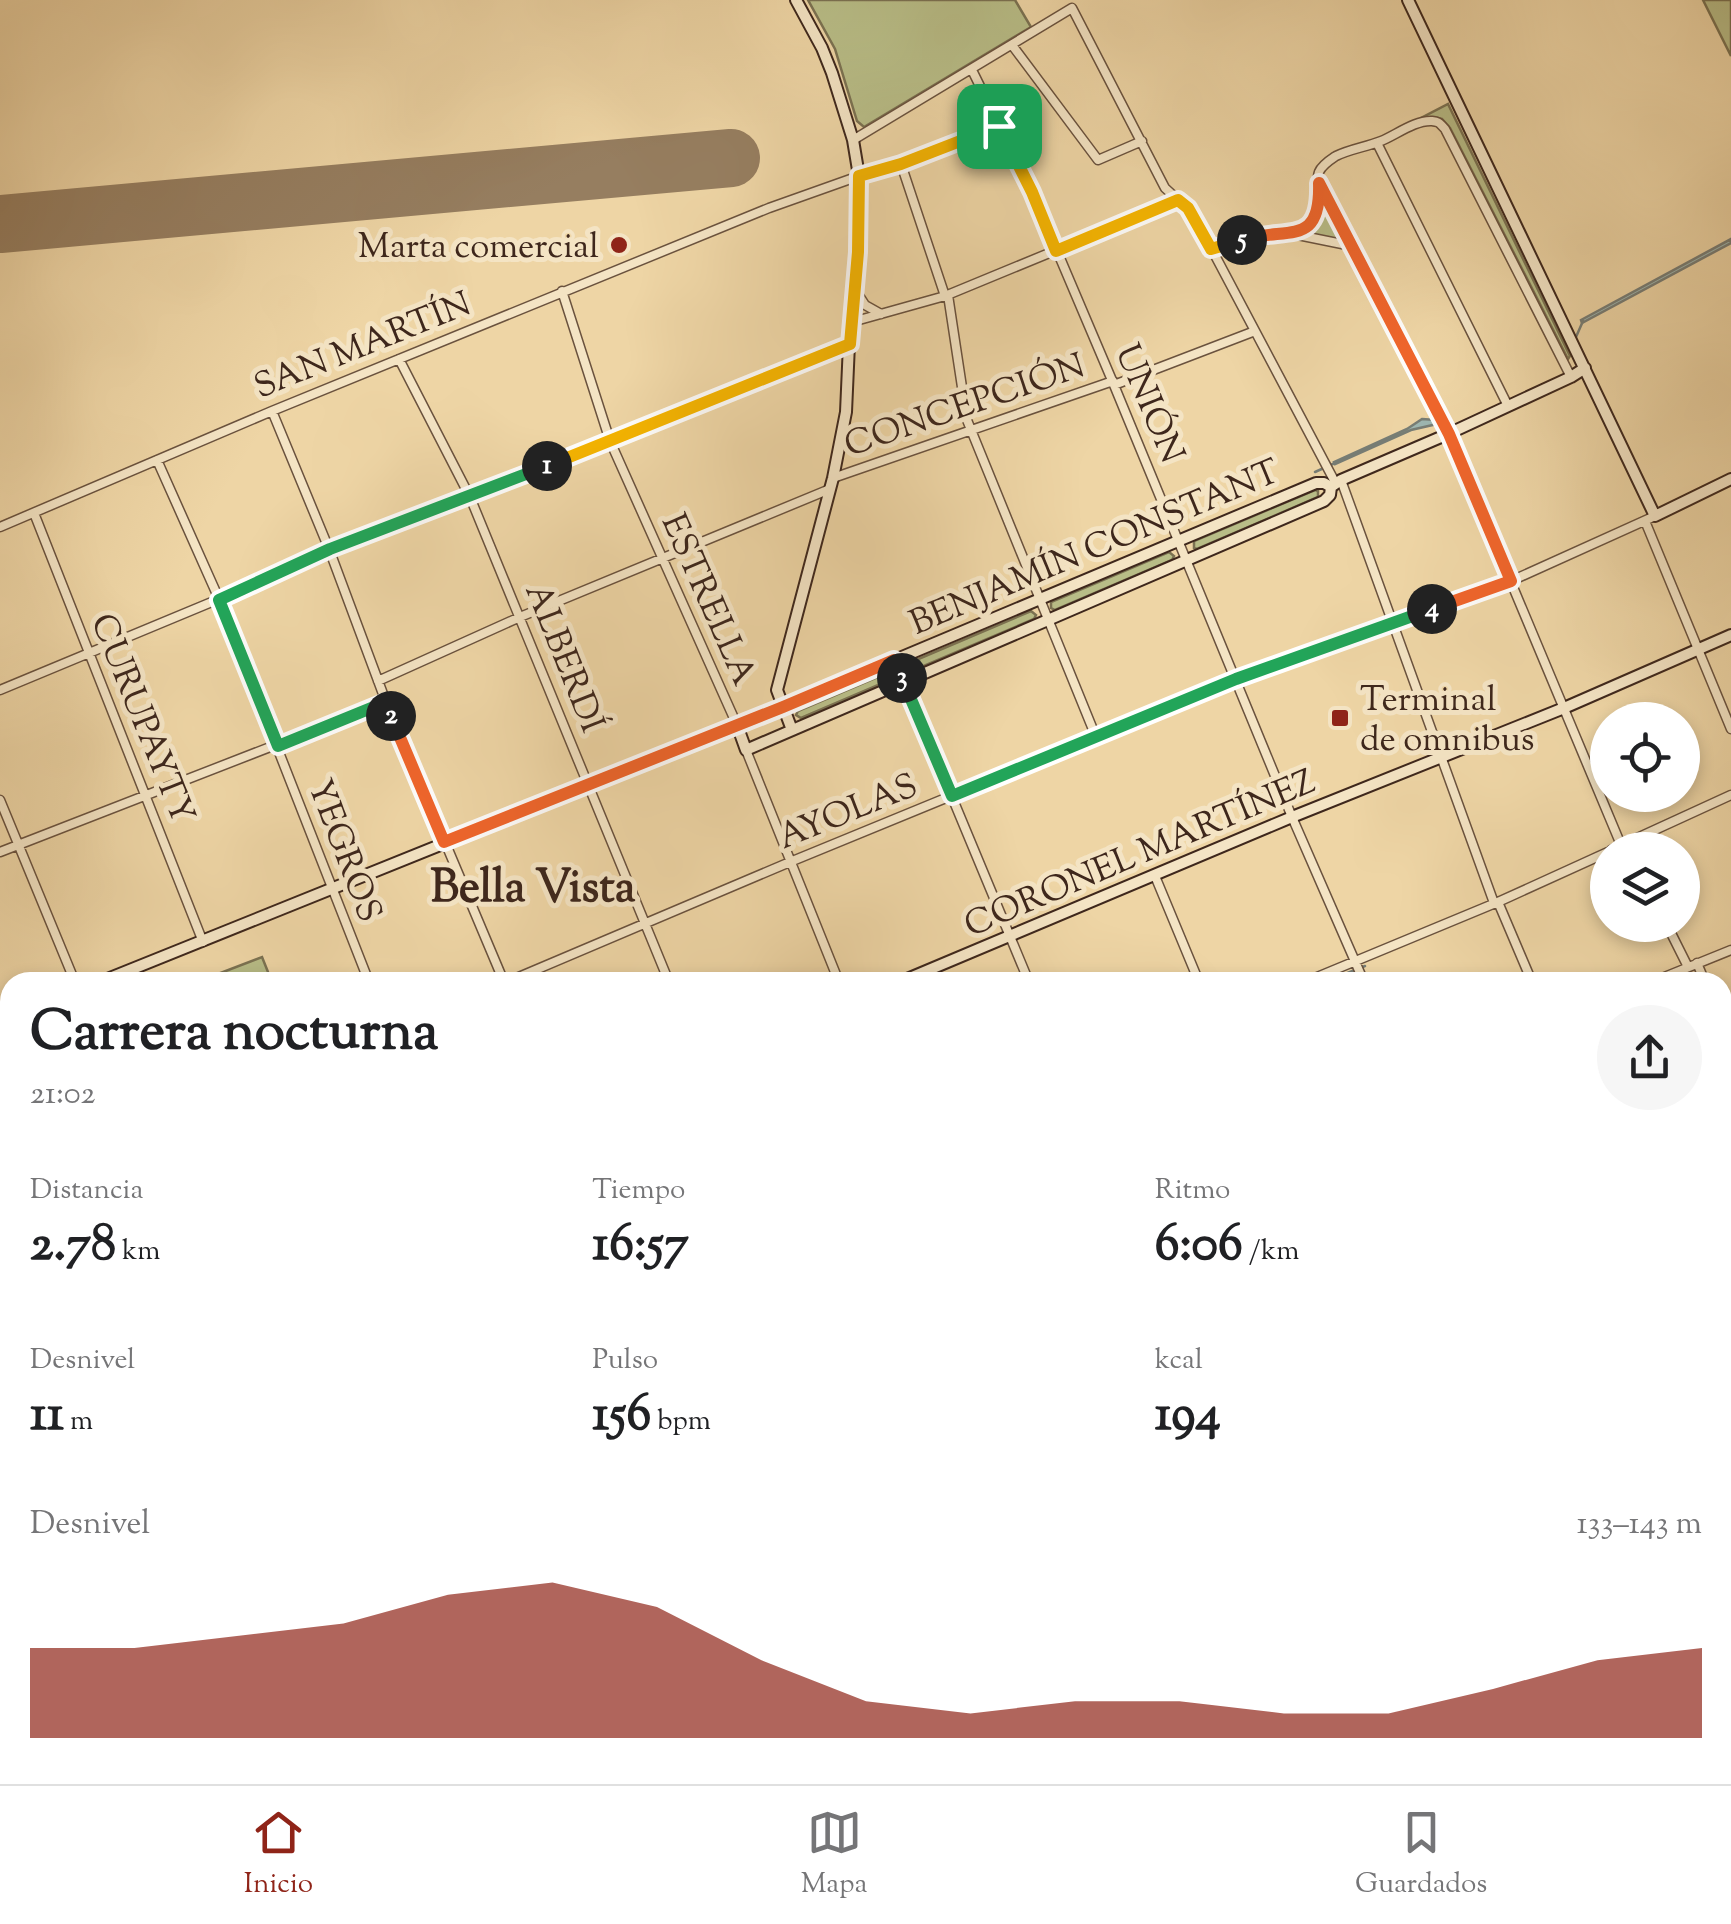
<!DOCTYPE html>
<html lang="es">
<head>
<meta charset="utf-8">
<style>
	body { margin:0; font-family:"Sorts Mill Goudy",serif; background:#f6f6f6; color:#202124; height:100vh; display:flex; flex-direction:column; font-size:38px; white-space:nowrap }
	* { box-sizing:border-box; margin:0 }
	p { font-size:32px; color:#757577 }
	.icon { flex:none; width:55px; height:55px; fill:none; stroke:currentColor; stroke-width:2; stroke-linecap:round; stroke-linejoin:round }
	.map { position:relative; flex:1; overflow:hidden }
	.side { position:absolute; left:0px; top:972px; width:1732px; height:812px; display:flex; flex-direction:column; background:#fff; border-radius:30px 30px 0 0; box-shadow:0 5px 15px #0003 }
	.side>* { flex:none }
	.buttons { position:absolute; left:1590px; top:702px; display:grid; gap:20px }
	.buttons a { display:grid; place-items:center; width:110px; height:110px; border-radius:50%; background:#fff; box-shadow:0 5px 15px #0003; font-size:50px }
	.pin { position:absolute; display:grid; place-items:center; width:85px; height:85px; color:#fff; margin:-42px; border-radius:20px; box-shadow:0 5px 15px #0006 }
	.km { position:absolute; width:50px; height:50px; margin:-25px; border-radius:50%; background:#222; color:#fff; font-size:28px; line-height:50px; text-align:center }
	.round { display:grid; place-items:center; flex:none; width:105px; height:105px; border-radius:52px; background:#f6f6f6 }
	.summary { display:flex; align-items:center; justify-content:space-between; height:170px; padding:0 30px }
	h1 { font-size:55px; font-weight:700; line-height:75px }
	.stats { display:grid; grid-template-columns:repeat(3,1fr); gap:15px; height:170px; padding:10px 30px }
	.stats div { display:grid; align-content:center }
	.stats b { font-size:50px; font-weight:700 }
	.stats small { font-size:28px; font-weight:400 }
	.stats p { font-size:28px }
	.chart { height:280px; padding:20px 30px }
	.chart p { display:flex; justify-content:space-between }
	.chart svg { width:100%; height:180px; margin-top:10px; fill:#8f2418; opacity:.7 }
	.tab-bar { display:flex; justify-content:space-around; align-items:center; height:140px; border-top:2px solid #e0e0e0; background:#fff; font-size:28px; color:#757577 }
	.tab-bar a { display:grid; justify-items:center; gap:5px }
	.tab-bar .on { color:#8f2418 }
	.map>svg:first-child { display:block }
	.green { fill:#b8bd87; stroke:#7b7252; stroke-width:2.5 }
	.water { fill:#9db6b1; stroke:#777d75; stroke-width:2.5 }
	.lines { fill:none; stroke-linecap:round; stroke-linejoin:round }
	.stream { stroke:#777d75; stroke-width:2.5 }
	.runway { stroke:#967e60; stroke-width:58 }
	.street-casing { stroke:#6a523e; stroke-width:11 }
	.secondary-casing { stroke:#3e271c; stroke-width:14 }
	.street { stroke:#f4e4c4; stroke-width:8 }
	.secondary { stroke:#f4e4c4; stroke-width:10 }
	.split-1-casing { stroke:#fff; stroke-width:20 }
	.split-2-casing { stroke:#fff; stroke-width:20 }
	.split-3-casing { stroke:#fff; stroke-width:20 }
	.split-4-casing { stroke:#fff; stroke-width:20 }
	.split-5-casing { stroke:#fff; stroke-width:20 }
	.split-6-casing { stroke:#fff; stroke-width:20 }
	.split-1 { stroke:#f5b400; stroke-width:12 }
	.split-2 { stroke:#22a559; stroke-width:12 }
	.split-3 { stroke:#f0652b; stroke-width:12 }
	.split-4 { stroke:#22a559; stroke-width:12 }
	.split-5 { stroke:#f0652b; stroke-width:12 }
	.split-6 { stroke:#f5b400; stroke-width:12 }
	.poi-dot { fill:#8f2418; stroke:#f4e4c4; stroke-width:4 }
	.labels { text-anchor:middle; stroke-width:10; stroke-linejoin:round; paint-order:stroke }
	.poi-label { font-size:35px; fill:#3e271c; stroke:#f4e4c4; text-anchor:end }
	.street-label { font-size:35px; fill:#3e271c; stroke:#f4e4c4 }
	.district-label { font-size:45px; font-weight:bold; fill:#3e271c; stroke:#f4e4c4 }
</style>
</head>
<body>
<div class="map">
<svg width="1731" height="1784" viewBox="0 0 1731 1784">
	<rect width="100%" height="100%" fill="#eed5a5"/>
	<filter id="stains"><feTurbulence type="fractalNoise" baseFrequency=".002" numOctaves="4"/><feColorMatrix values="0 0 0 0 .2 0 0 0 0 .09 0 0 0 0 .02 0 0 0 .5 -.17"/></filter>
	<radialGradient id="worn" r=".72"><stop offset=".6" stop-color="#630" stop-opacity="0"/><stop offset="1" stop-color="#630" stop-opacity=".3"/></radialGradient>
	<path class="green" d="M808 0H1015L1031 27 864 127 857 121 835 49Z
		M1703 0H1731V56Z
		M1448 104 1570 356 1568 359 1450 128 1442 119 1423 117Z
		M1323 202 1343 240 1300 233C1317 227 1320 219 1323 202Z
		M1315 490 1318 491V497L1197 549 1194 548V541Z
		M1169 552 1174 556 1172 560 1055 610 1051 608V602Z
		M1031 611 1036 615 1034 619 912 671 908 669 909 663Z
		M887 673 891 675 890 680 801 718 796 715 798 711Z
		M262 957 272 982H197Z"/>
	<path class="water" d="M1731 239V243L1582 323 1581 320Z
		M1422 419 1436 420 1437 424 1411 430 1335 464 1334 462 1407 429Z"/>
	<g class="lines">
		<path class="stream" d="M1576 337 1583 321
			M1315 472 1335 463
			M1345 974 1365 966"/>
		<path class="runway" d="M0 224 731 158"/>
		<defs>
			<path id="street" d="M1012 45 1098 160 1142 141
				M972 70 1032 192 1114 385 1292 817 1364 982
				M853 140 1072 8 1165 188 1187 208 1200 227 1336 484
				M1377 143 1508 406
				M901 164 945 296
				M1321 187 1448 434
				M1288 233 1352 246
				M1211 249C1226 245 1241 239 1257 236 1273 233 1297 235 1310 224 1327 211 1313 189 1319 172 1322 165 1330 160 1336 156 1350 149 1366 147 1381 141 1396 135 1415 120 1432 121 1440 122 1439 123 1445 129L1571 377
				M562 291 610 441 737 725
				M856 291 865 305 881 314
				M948 295 967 420 1096 737
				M852 322 945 296 1178 200
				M399 359 470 497 669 982
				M1114 385 1255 331
				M272 411 329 549 386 702 504 982
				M1449 434 1621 845
				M157 460 219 599 369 982
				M833 478 1113 381
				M1341 480 1494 903
				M34 513 203 942
				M1645 521 1731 729
				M0 527 272 411 769 208 859 176 901 164 999 126
				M895 660 1029 982
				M378 681 520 617 830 489
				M0 690 219 599 329 549 470 497 849 344
				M746 750 839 982
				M0 800 75 982
				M1611 850 1731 795
				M0 852 386 702
				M1155 876 1199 982
				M1498 902 1532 982
				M1667 925 1688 967
				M1697 963 1705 982
				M507 982 790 862 1236 679 1511 581 1655 516
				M1305 982 1498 902 1608 852
				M1652 982 1731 950
				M1722 1025 1731 1045
				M0 1077 10 1103
				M1722 1124 1731 1120
				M0 1194 10 1190
				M1722 1295 1731 1291
				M1722 1431 1731 1453
				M0 1505 10 1530
				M0 1678 10 1674
				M0 1691 10 1687
				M105 1775 108 1784
				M264 1775 267 1784
				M397 1775 401 1784
				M549 1775 553 1784
				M696 1775 700 1784
				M813 1775 815 1784
				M1008 1775 1011 1784
				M1193 1775 1197 1784
				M125 1784 151 1775
				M559 1784 581 1775
				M954 1784 977 1775
				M1353 1784 1371 1777"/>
			<path id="secondary" d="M1408 0 1655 516 1731 479
				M737 725 746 750 1324 501 1330 495 1331 487 1341 480 1448 434 1571 377 1585 368
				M792 730 777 690 833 478 846 412 849 344 858 252 859 176 853 140 832 73 822 48 796 0
				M100 982 783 707 1316 483H1324L1331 487
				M900 982 1292 817 1564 708 1731 635
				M0 1019 10 1016
				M0 1365 10 1360"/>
		</defs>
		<use href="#street" class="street-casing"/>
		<use href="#secondary" class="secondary-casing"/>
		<use href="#street" class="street"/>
		<use href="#secondary" class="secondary"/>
	</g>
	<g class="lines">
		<defs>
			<path id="split-1" d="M547 466 850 344 858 252 859 176 901 164 999 126"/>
			<path id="split-2" d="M391 716 386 702 278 746 219 600 330 549 547 466"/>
			<path id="split-3" d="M391 716 444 842 783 707 894 660 902 678"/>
			<path id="split-4" d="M902 678 952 796 1236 679 1432 609"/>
			<path id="split-5" d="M1242 240C1288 226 1321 248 1319 183L1449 434 1511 581 1432 609"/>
			<path id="split-6" d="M999 126 1032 192 1056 251 1178 200 1188 208 1211 249 1242 240"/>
		</defs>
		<use href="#split-1" class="split-1-casing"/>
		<use href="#split-2" class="split-2-casing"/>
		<use href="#split-3" class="split-3-casing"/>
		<use href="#split-4" class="split-4-casing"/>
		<use href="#split-5" class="split-5-casing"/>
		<use href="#split-6" class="split-6-casing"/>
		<use href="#split-1" class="split-1"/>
		<use href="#split-2" class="split-2"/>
		<use href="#split-3" class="split-3"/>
		<use href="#split-4" class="split-4"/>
		<use href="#split-5" class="split-5"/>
		<use href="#split-6" class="split-6"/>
	</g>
	<g class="poi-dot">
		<circle cx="619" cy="245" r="10"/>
		<rect x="1330" y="708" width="20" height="20" rx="5"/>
	</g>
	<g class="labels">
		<g class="poi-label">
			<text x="599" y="257">Marta comercial</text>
			<text x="1360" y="710" text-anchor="start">Terminal<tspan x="1360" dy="40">de omnibus</tspan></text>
		</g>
		<g class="street-label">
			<text transform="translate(362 344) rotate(-22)" y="12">SAN MARTÍN</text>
			<text transform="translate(1151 403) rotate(67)" y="12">UNIÓN</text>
			<text transform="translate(964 404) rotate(-19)" y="12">CONCEPCIÓN</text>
			<text transform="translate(1094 546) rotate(-23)" y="12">BENJAMÍN CONSTANT</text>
			<text transform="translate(710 599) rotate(66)" y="12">ESTRELLA</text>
			<text transform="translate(566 657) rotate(68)" y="12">ALBERDÍ</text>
			<text transform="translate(144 718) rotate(68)" y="12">CURUPAYTY</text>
			<text transform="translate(847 810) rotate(-22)" y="12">AYOLAS</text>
			<text transform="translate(346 850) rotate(69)" y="12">YEGROS</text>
			<text transform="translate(1139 852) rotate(-23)" y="12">CORONEL MARTÍNEZ</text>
		</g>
		<g class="district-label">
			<text x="533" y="901">Bella Vista</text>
		</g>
	</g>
	<rect width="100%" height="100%" filter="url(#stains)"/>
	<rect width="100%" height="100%" fill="url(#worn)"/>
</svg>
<div class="buttons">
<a><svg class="icon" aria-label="locate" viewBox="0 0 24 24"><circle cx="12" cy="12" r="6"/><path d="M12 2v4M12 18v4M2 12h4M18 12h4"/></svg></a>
<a><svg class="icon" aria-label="layers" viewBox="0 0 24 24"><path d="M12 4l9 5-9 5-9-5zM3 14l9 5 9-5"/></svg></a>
</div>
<div class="pin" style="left:999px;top:126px;background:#1e9e55"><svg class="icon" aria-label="arrive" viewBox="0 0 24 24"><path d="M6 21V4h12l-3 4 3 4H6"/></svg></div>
<b class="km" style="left:547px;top:466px">1</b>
<b class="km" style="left:391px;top:716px">2</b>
<b class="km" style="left:902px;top:678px">3</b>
<b class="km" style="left:1432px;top:609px">4</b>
<b class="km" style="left:1242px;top:240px">5</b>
<section class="side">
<div class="summary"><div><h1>Carrera nocturna</h1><p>21:02</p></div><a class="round"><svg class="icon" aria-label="share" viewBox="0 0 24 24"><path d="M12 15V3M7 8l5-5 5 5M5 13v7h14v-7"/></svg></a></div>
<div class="stats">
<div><p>Distancia</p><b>2.78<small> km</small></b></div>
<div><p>Tiempo</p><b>16:57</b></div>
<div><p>Ritmo</p><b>6:06<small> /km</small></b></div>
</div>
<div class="stats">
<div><p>Desnivel</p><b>11<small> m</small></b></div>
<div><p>Pulso</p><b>156<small> bpm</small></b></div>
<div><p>kcal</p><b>194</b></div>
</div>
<div class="chart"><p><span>Desnivel</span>133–143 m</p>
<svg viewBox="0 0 160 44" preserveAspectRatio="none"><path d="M0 44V22L10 22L20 19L30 16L40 9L50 6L60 12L70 25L80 35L90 38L100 35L110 35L120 38L130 38L140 32L150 25L160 22V44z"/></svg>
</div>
</section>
</div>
<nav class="tab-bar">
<a class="on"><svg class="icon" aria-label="home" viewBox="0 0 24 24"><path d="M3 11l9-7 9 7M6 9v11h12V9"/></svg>Inicio</a>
<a><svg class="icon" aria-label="map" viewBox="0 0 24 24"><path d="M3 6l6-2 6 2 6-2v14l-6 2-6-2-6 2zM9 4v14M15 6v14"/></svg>Mapa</a>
<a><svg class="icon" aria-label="saved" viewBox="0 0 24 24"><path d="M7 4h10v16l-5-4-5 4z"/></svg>Guardados</a>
</nav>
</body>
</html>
